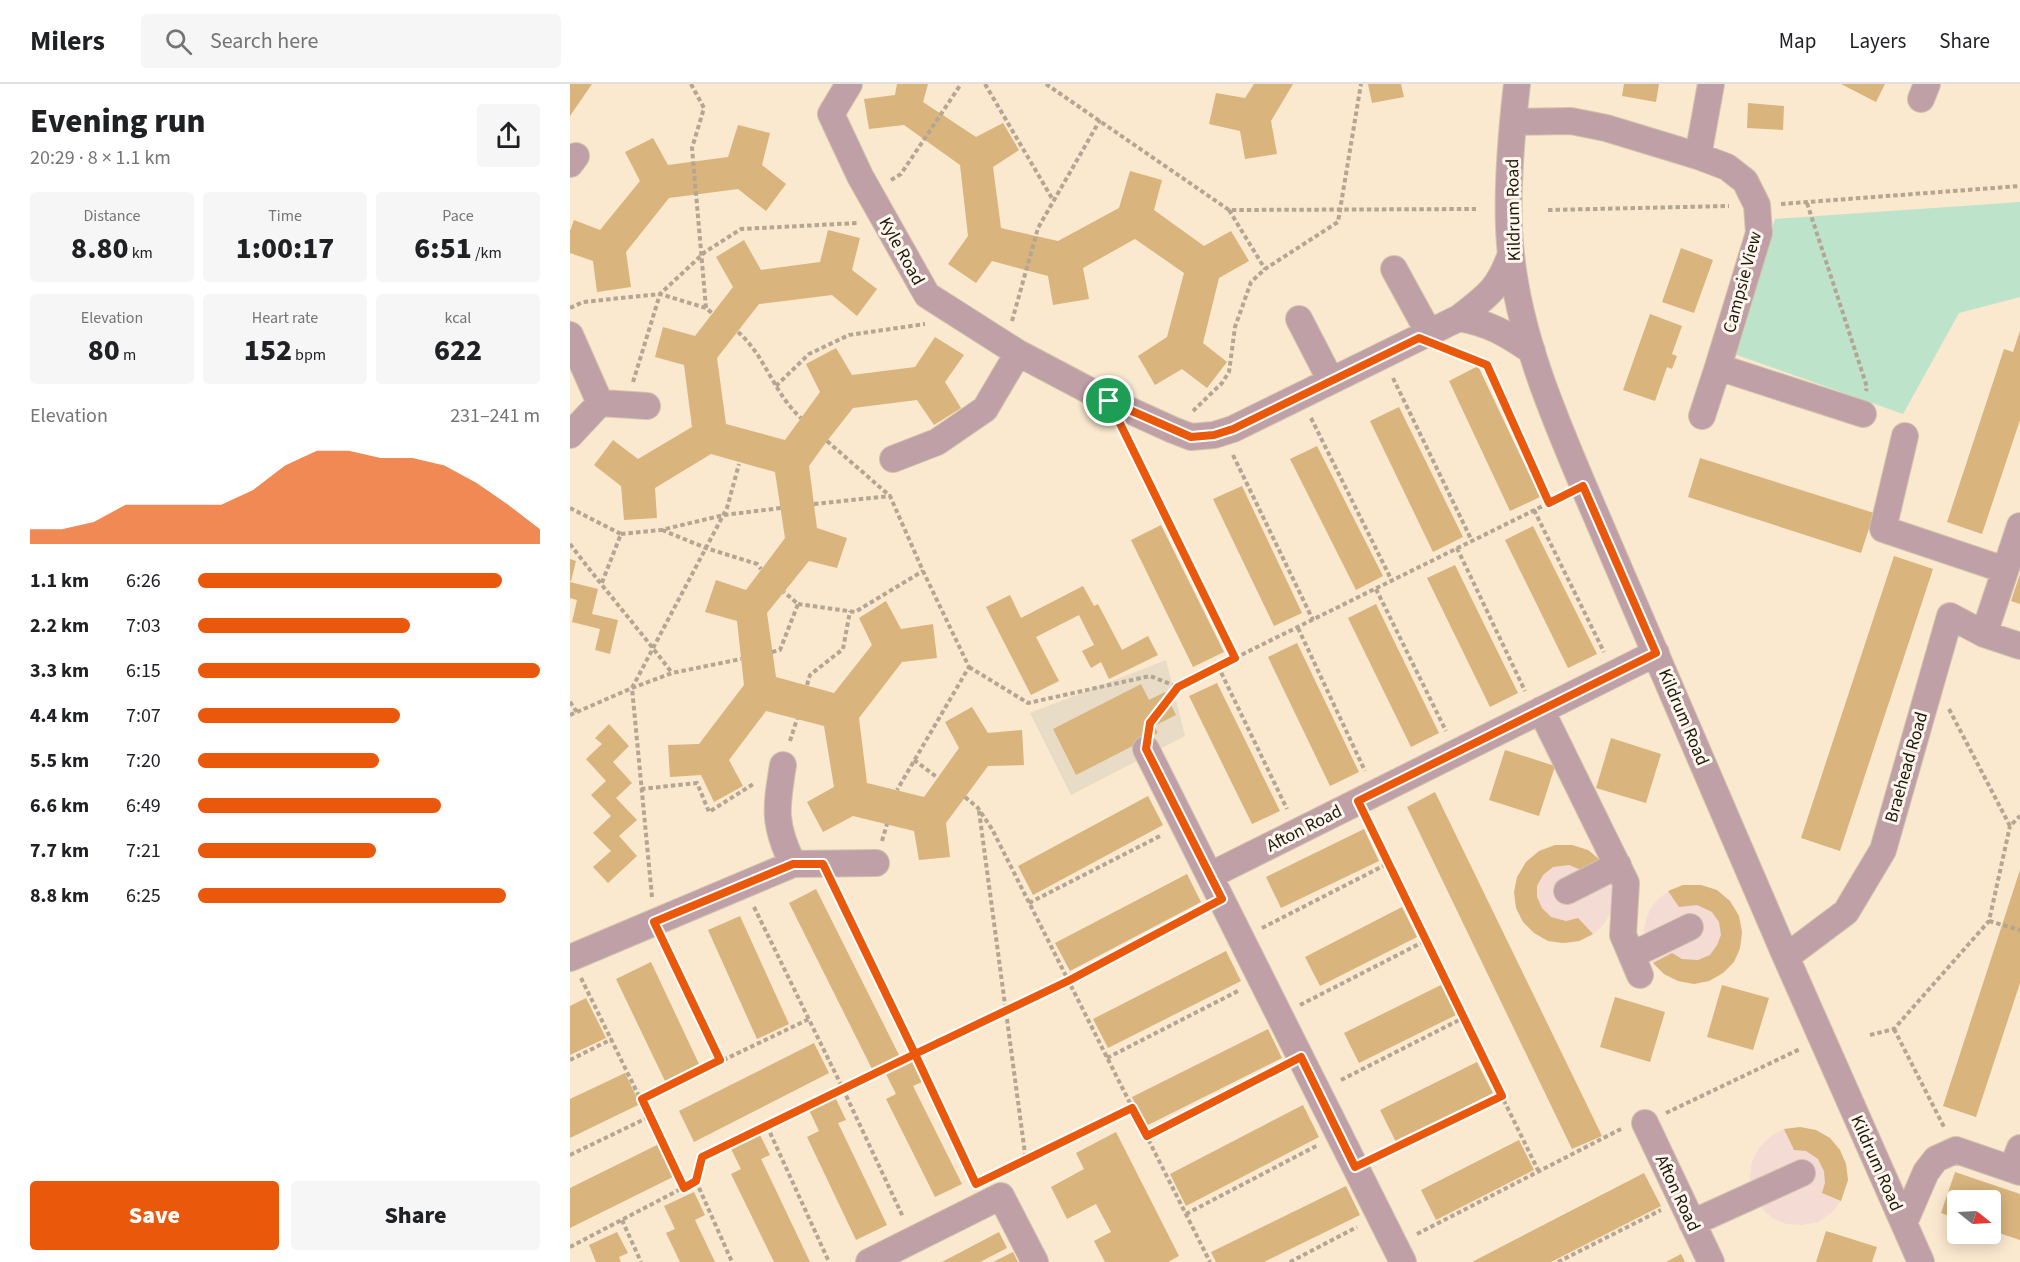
<!DOCTYPE html>
<html lang="en">
<head>
<meta charset="utf-8">
<style>
	body { margin:0; font-family:"Source Sans 3",sans-serif; background:#f6f6f6; color:#202124; height:100vh; display:flex; flex-direction:column; font-size:22px; white-space:nowrap }
	* { box-sizing:border-box; margin:0 }
	p { font-size:20px; color:#757577 }
	.icon { flex:none; width:33px; height:33px; fill:none; stroke:currentColor; stroke-width:2; stroke-linecap:round; stroke-linejoin:round }
	.map { position:relative; flex:1; overflow:hidden }
	.panel { display:flex; flex-direction:column; background:#fff; width:570px }
	.panel>* { flex:none }
	.needle { width:39px; rotate:108deg }
	.fabs { position:absolute; left:1377px; top:1106px; display:grid; gap:12px }
	.fabs a { display:grid; place-items:center; width:54px; height:54px; border-radius:6px; background:#fff; box-shadow:0 3px 15px #0003; font-size:30px }
	.pin { position:absolute; display:grid; place-items:center; width:51px; height:51px; color:#fff; margin:-26px; border:3px solid #fff; border-radius:50%; box-shadow:0 2px 6px #0007 }
	.round { display:grid; place-items:center; flex:none; width:63px; height:63px; border-radius:6px; background:#f6f6f6 }
	.summary { display:flex; align-items:center; justify-content:space-between; height:102px; padding:0 30px }
	h1 { font-size:33px; font-weight:800; line-height:45px }
	.metrics { display:grid; grid-template-columns:repeat(3,1fr); gap:9px; height:102px; padding:6px 30px }
	.metrics div { display:grid; align-content:center; border-radius:6px; background:#f6f6f6; text-align:center }
	.metrics b { font-size:30px; font-weight:800 }
	.metrics small { font-size:16px; font-weight:400 }
	.metrics p { font-size:16px }
	.chart { height:168px; padding:12px 30px }
	.chart p { display:flex; justify-content:space-between }
	.chart svg { width:100%; height:108px; margin-top:6px; fill:#ea580c; opacity:.7 }
	.cta { display:flex; gap:12px; margin-top:auto; padding:12px 30px }
	.cta a { flex:1; height:69px; border-radius:6px; background:#ea580c; color:#fff; font-size:24px; font-weight:800; line-height:69px; text-align:center }
	.cta a+a { background:#f6f6f6; color:#202124 }
	ul { padding:0 30px; list-style:none; font-size:20px }
	li { display:grid; grid-template-columns:96px 72px 1fr; align-items:center; height:45px }
	li i { height:15px; border-radius:8px; background:#ea580c }
	header { display:flex; align-items:center; gap:36px; box-sizing:border-box; height:84px; padding:0 30px; background:#fff; border-bottom:2px solid #e0e0e0 }
	header strong { font-size:28px }
	nav { display:flex; gap:33px; margin-inline-start:auto; font-size:21px }
	.search { width:420px; height:54px; background:#f6f6f6; display:flex; align-items:center; gap:15px; box-sizing:border-box; padding:0 21px; border-radius:6px; color:#757577; font-size:22px }
	main { display:flex; flex:1; min-height:0 }
	.map>svg:first-child { display:block }
	.commercial { fill:#e8dcc7 }
	.industrial { fill:#f4dbd3 }
	.green { fill:#bde3ca }
	.building { fill:#d9b47d }
	.lines { fill:none; stroke-linecap:round; stroke-linejoin:round }
	.minor-casing { stroke:#d2c3ac; stroke-width:28 }
	.path { stroke:#b4a692; stroke-width:4; stroke-dasharray:4.5 3; stroke-linecap:butt }
	.minor { stroke:#bfa0a6; stroke-width:26 }
	.route-casing { stroke:#fff; stroke-width:12 }
	.route { stroke:#ea580c; stroke-width:8 }
	.labels { text-anchor:middle; stroke-width:6; stroke-linejoin:round; paint-order:stroke }
	.street-label { font-size:18px; fill:#1e180f; stroke:#fef7ed }
</style>
</head>
<body>
<header>
<strong>Milers</strong>
<div class="search"><svg class="icon" aria-label="search" viewBox="0 0 24 24"><circle cx="10" cy="10" r="6"/><path d="M15 15l6 6"/></svg>Search here</div>
<nav><a>Map</a><a>Layers</a><a>Share</a></nav>
</header>
<main>
<section class="panel">
<div class="summary"><div><h1>Evening run</h1><p>20:29 · 8 × 1.1 km</p></div><a class="round"><svg class="icon" aria-label="share" viewBox="0 0 24 24"><path d="M12 15V3M7 8l5-5 5 5M5 13v7h14v-7"/></svg></a></div>
<div class="metrics">
<div><p>Distance</p><b>8.80<small> km</small></b></div>
<div><p>Time</p><b>1:00:17</b></div>
<div><p>Pace</p><b>6:51<small> /km</small></b></div>
</div>
<div class="metrics">
<div><p>Elevation</p><b>80<small> m</small></b></div>
<div><p>Heart rate</p><b>152<small> bpm</small></b></div>
<div><p>kcal</p><b>622</b></div>
</div>
<div class="chart"><p><span>Elevation</span>231–241 m</p>
<svg viewBox="0 0 160 44" preserveAspectRatio="none"><path d="M0 44V38L10 38L20 35L30 28L40 28L50 28L60 28L70 22L80 12L90 6L100 6L110 9L120 9L130 12L140 19L150 28L160 38V44z"/></svg>
</div>
<ul>
<li><b>1.1 km</b>6:26<i style="width:89%"></i></li>
<li><b>2.2 km</b>7:03<i style="width:62%"></i></li>
<li><b>3.3 km</b>6:15<i style="width:100%"></i></li>
<li><b>4.4 km</b>7:07<i style="width:59%"></i></li>
<li><b>5.5 km</b>7:20<i style="width:53%"></i></li>
<li><b>6.6 km</b>6:49<i style="width:71%"></i></li>
<li><b>7.7 km</b>7:21<i style="width:52%"></i></li>
<li><b>8.8 km</b>6:25<i style="width:90%"></i></li>
</ul>
<div class="cta"><a>Save</a><a>Share</a></div>
</section>
<div class="map">
<svg width="1450" height="1178" viewBox="0 0 1450 1178">
	<rect width="100%" height="100%" fill="#fae8cf"/>
	<path class="commercial" d="M596 576 615 652 501 711 460 629Z"/>
	<path class="industrial" d="M946 810a49 49 0 1 1 98 0a49 49 0 1 1-98 0Z
		M1074 850a49 49 0 1 1 98 0a49 49 0 1 1-98 0Z
		M1214 1045 1260 1054 1270 1066 1276 1080 1278 1096 1271 1117 1261 1129 1248 1138 1232 1141 1217 1140 1202 1134 1191 1123 1183 1109 1180 1093 1182 1078 1189 1064 1201 1052Z"/>
	<path class="green" d="M1450 118V213L1389 229 1333 330 1164 270 1205 135Z"/>
	<path class="building" d="M0 0H22L0 32Z
		M327 0H358L353 18 406 53 433 39 449 66 423 83 431 144 488 157 549 124 560 87 592 96 584 126 634 162 661 147 679 177 649 194 633 259 657 278 637 304 612 285 585 301 568 272 597 253 614 189 565 155 513 184 519 215 483 221 478 192 422 177 406 199 378 180 398 152 390 81 334 41 299 45 294 15 325 11Z
		M684 0H723L701 37 707 70 675 75 670 47 639 40 646 9 675 14Z
		M798 0H831L834 13 802 19Z
		M1054 0H1089L1086 18 1052 12Z
		M1271 0H1315L1306 18Z
		M1178 19 1214 22 1213 46 1177 44Z
		M168 41 200 49 192 81 216 100 196 127 168 105 99 114 56 168 61 203 27 208 23 177 0 169V147L4 136 30 146 70 97 55 68 83 54 98 81 158 73Z
		M258 146 290 154 282 186 307 205 287 232 262 211 189 220 147 274 156 340 215 356 250 308 236 280 266 264 282 291 345 283 365 253 394 271 375 298 391 324 364 341 347 316 283 324 257 357 239 382 247 444 277 454 267 484 239 477 197 529 206 593 264 609 302 561 289 534 316 517 331 545 363 540 367 574 332 578 289 634 297 699 354 713 389 664 375 638 402 623 418 649 452 646 454 681 418 682 376 739 380 773 349 776 344 747 283 732 253 748 237 718 264 703 254 642 196 627 159 676 173 702 144 718 131 691 100 693 98 661 129 660 174 601 167 537 135 528 146 496 176 506 215 454 205 388 141 370 85 404 87 434 54 436 51 402 24 381 43 356 68 375 122 343 114 281 85 273 93 243 125 252 163 203 146 173 174 156 191 186 250 178Z
		M1111 164 1143 176 1124 229 1092 218Z
		M1080 230 1112 242 1102 270 1107 272 1102 285 1097 283 1085 317 1053 306Z
		M1450 247V336L1412 450 1377 438 1434 265 1443 268Z
		M908 282 970 413 940 427 879 297Z
		M829 323 893 453 863 468 800 337Z
		M747 362 813 492 786 506 720 375Z
		M1130 374 1304 429 1291 469 1118 413Z
		M672 402 732 529 704 542 643 415Z
		M591 441 654 568 623 583 561 456Z
		M963 442 1027 570 998 584 935 456Z
		M1324 472 1363 485 1270 767 1231 754Z
		M0 475 6 477 1 497H0Z
		M885 481 948 609 920 623 857 494Z
		M1450 490V520L1441 517Z
		M0 498 28 505 22 530 48 536 40 570 25 566 30 545 2 538 7 516 0 514Z
		M513 502 524 522 528 520 552 566 578 552 588 571 539 595 531 578 521 584 512 567 524 561 509 531 466 553 489 597 461 611 416 523 440 511 451 534Z
		M806 520 869 649 841 663 778 534Z
		M727 559 789 688 760 702 698 573Z
		M647 599 710 727 682 740 619 612Z
		M571 600 579 616 595 608 606 631 584 642 588 649 506 691 483 645Z
		M39 640 59 662 43 678 62 699 46 714 67 736 49 752 67 772 38 799 23 783 41 767 23 749 41 732 21 711 36 697 16 675 32 660 25 654Z
		M1041 654 1091 670 1076 719 1026 704Z
		M935 666 985 682 969 732 919 716Z
		M865 708 1032 1052 1002 1065 837 723Z
		M578 712 593 741 463 811 448 782Z
		M794 745 809 777 711 824 696 793Z
		M985 761H1002L1018 766 1031 777 1016 788 999 781 983 783 973 791 967 802V813L972 824 981 833 996 837 1008 834 1023 850 1009 857 993 859 978 857 964 849 953 838 946 824 944 808 947 793 956 778 969 767Z
		M1450 786V899L1406 1033 1373 1022Z
		M617 790 631 818 500 887 485 859Z
		M1113 801H1131L1147 806 1160 817 1169 832 1172 848 1170 864 1164 878 1153 889 1139 897 1124 900 1108 897 1094 890 1083 879 1102 869 1112 875 1128 876 1140 871 1147 861 1151 851 1149 838 1142 828 1127 821 1109 823 1098 807Z
		M246 805 329 971 302 985 219 819Z
		M832 823 847 853 750 902 735 873Z
		M170 832 219 940 187 955 138 846Z
		M656 867 671 897 538 964 523 935Z
		M81 878 129 980 95 997 46 895Z
		M871 901 886 931 789 979 774 949Z
		M1152 901 1199 914 1183 966 1137 953Z
		M1045 913 1095 928 1080 978 1030 963Z
		M16 914 36 954 0 971V922Z
		M698 945 712 974 576 1042 562 1013Z
		M244 959 259 989 124 1058 109 1027Z
		M341 975 352 998 343 1002 392 1100 365 1113 316 1015 326 1010 315 988Z
		M907 978 923 1009 826 1058 810 1026Z
		M55 989 70 1020 0 1054V1015Z
		M265 1013 276 1036 268 1039 317 1141 286 1156 237 1053 249 1047 239 1026Z
		M733 1021 749 1053 616 1122 600 1090Z
		M1230 1043 1246 1046 1260 1054 1270 1066 1276 1080 1278 1096 1271 1117 1252 1109 1255 1099 1254 1087 1248 1075 1236 1067 1224 1066 1214 1045Z
		M546 1048 609 1172 598 1178H535L524 1157 541 1148 526 1120 497 1135 481 1103 514 1085 506 1069Z
		M189 1049 200 1071 191 1075 240 1178H204L161 1090 171 1085 160 1063Z
		M949 1056 964 1086 866 1136 851 1106Z
		M89 1060 105 1092 0 1144V1104Z
		M1385 1088 1450 1110V1156L1420 1146V1116H1388V1135L1371 1129Z
		M1074 1089 1091 1122 981 1178H902Z
		M776 1102 790 1131 694 1178H646L641 1168Z
		M124 1108 135 1131 125 1136 145 1178H110L96 1149 105 1145 94 1122Z
		M1256 1147 1307 1163 1302 1178H1246Z
		M47 1148 58 1169 49 1173 51 1178H26L19 1161Z
		M429 1148 437 1164 410 1178H372Z
		M443 1168 448 1178H423Z
		M1111 1170 1115 1178H1096Z"/>
	<g class="lines">
		<defs>
			<path id="minor" d="M279 0 261 30 290 92 357 211 448 269 539 317 603 346 621 353 644 351 663 345 889 234C918 211 928 206 941 170
				M947 0C941 52 935 118 941 170 949 250 982 328 1013 401L1216 873 1351 1178
				M1351 15 1357 0
				M943 38 1001 37 1036 44 1128 72 1157 83 1175 97 1187 121 1189 149 1148 283 1293 330
				M1128 72 1141 0
				M0 80 6 72
				M824 185 859 249
				M889 234C921 240 935 249 962 267
				M729 235 761 297
				M0 251 30 319 0 351
				M30 319 77 322
				M1132 332 1148 283
				M1335 352 1313 445 1435 486
				M323 375 367 358 415 325 448 269
				M1414 550 1450 442
				M971 626 1056 799 1053 851 1070 891
				M576 665 833 1178
				M213 681C206 724 203 740 223 780
				M641 791 1086 569
				M997 807 1048 781
				M1062 871 1120 843
				M1216 873 1276 828 1313 766 1380 532 1414 550 1450 562
				M0 874 223 780 306 779
				M1075 1039 1141 1178
				M1442 1085 1450 1064
				M1122 1139 1232 1089
				M1334 1139 1356 1088 1366 1075 1386 1066 1450 1088
				M299 1178 431 1112 465 1178"/>
		</defs>
		<use href="#minor" class="minor-casing"/>
		<path class="path" d="M121 0 134 24 122 64 136 224
			M415 0 483 116
			M476 0 659 126 906 125
			M321 96 331 90 391 0
			M1237 119 1297 303 1296 307
			M1211 120 1450 102
			M659 126 695 185
			M978 126 1159 122
			M0 224 13 218 90 210 136 224 142 229
			M442 237 468 144 530 36
			M168 248C195 271 204 310 231 334
			M881 266 917 281 979 419
			M823 294 902 457
			M63 298 90 210 135 168 171 145 288 139
			M206 302 239 270 279 251 355 240
			M623 327 652 299 659 288 665 243 681 198 695 185 768 138 791 0
			M741 334 822 497
			M557 353 665 574 608 603 580 642
			M257 357 320 412 353 487 399 583 327 706
			M663 371 743 536
			M244 420 320 412
			M0 424 51 450 31 501
			M964 426 1034 568
			M92 446 136 464 187 480 191 485
			M51 450 91 446 154 431 211 424
			M0 460C33 504 69 545 102 589
			M887 464 955 607
			M806 505 876 647
			M228 520 285 528 353 487
			M728 544 795 687
			M202 568 210 566 228 520 214 508
			M665 574 993 412
			M648 582 717 725
			M399 583 458 619 580 592 608 603
			M237 601 240 591 273 565 280 527
			M0 618 7 628
			M1379 625 1440 742 1450 732
			M0 631 62 604 102 589 171 575
			M220 657 227 635
			M344 676 368 694
			M71 705 127 699 139 728 185 699
			M395 713 408 724 422 745 640 1178
			M409 727 456 1077
			M798 740 970 1090
			M312 757 317 740
			M265 805 406 1098
			M82 813 62 604 157 424 169 380
			M459 819 592 751
			M184 823 273 1005 333 1133
			M1419 837 1450 846
			M692 844 817 780
			M95 860 150 976
			M11 894 114 1104
			M730 921 855 857
			M1324 945 1374 1043
			M1300 951 1324 945 1419 837 1440 742
			M537 974 670 906
			M0 976 42 955
			M771 996 893 934
			M72 1015 239 935
			M1096 1029 1230 965
			M197 1042 259 1178
			M577 1052 709 984
			M0 1071 81 1032
			M808 1072 932 1012
			M434 1087 562 1024
			M126 1097 162 1178
			M616 1130 748 1061
			M52 1136 71 1178
			M847 1150 1051 1045
			M0 1163 126 1097 132 1073 498 897 630 827
			M720 1178 787 1143
			M988 1178 1091 1126"/>
		<use href="#minor" class="minor"/>
	</g>
	<g class="lines">
		<defs>
			<path id="route" d="M539 317 665 574 608 603 580 639 576 665 652 815 498 897 345 970 253 780H223L84 838 150 976 72 1015 114 1104 126 1097 132 1073 345 970 406 1100 562 1024 577 1052 731 973 785 1083 932 1012 788 717 1086 569 1013 402 979 419 917 281 849 254 663 345 644 351 621 353 539 317"/>
		</defs>
		<use href="#route" class="route-casing"/>
		<use href="#route" class="route"/>
	</g>
	<g class="labels">
		<g class="street-label">
			<text transform="translate(943 126) rotate(-91)" y="6">Kildrum Road</text>
			<text transform="translate(332 167) rotate(61)" y="6">Kyle Road</text>
			<text transform="translate(1172 198) rotate(-75)" y="6">Campsie View</text>
			<text transform="translate(1114 633) rotate(67)" y="6">Kildrum Road</text>
			<text transform="translate(1336 683) rotate(-74)" y="6">Braehead Road</text>
			<text transform="translate(734 744) rotate(-27)" y="6">Afton Road</text>
			<text transform="translate(1307 1079) rotate(66)" y="6">Kildrum Road</text>
			<text transform="translate(1108 1109) rotate(65)" y="6">Afton Road</text>
		</g>
	</g>
</svg>
<div class="fabs">
<a><svg class="needle" viewBox="-14 -14 28 28"><path d="M0-13l5 13h-10z" fill="#e53935"/><path d="M0 13l5-13h-10z" fill="#757577"/></svg></a>
</div>
<div class="pin" style="left:539px;top:317px;background:#1e9e55"><svg class="icon" aria-label="arrive" viewBox="0 0 24 24"><path d="M6 21V4h12l-3 4 3 4H6"/></svg></div>
</div>
</main>
</body>
</html>
